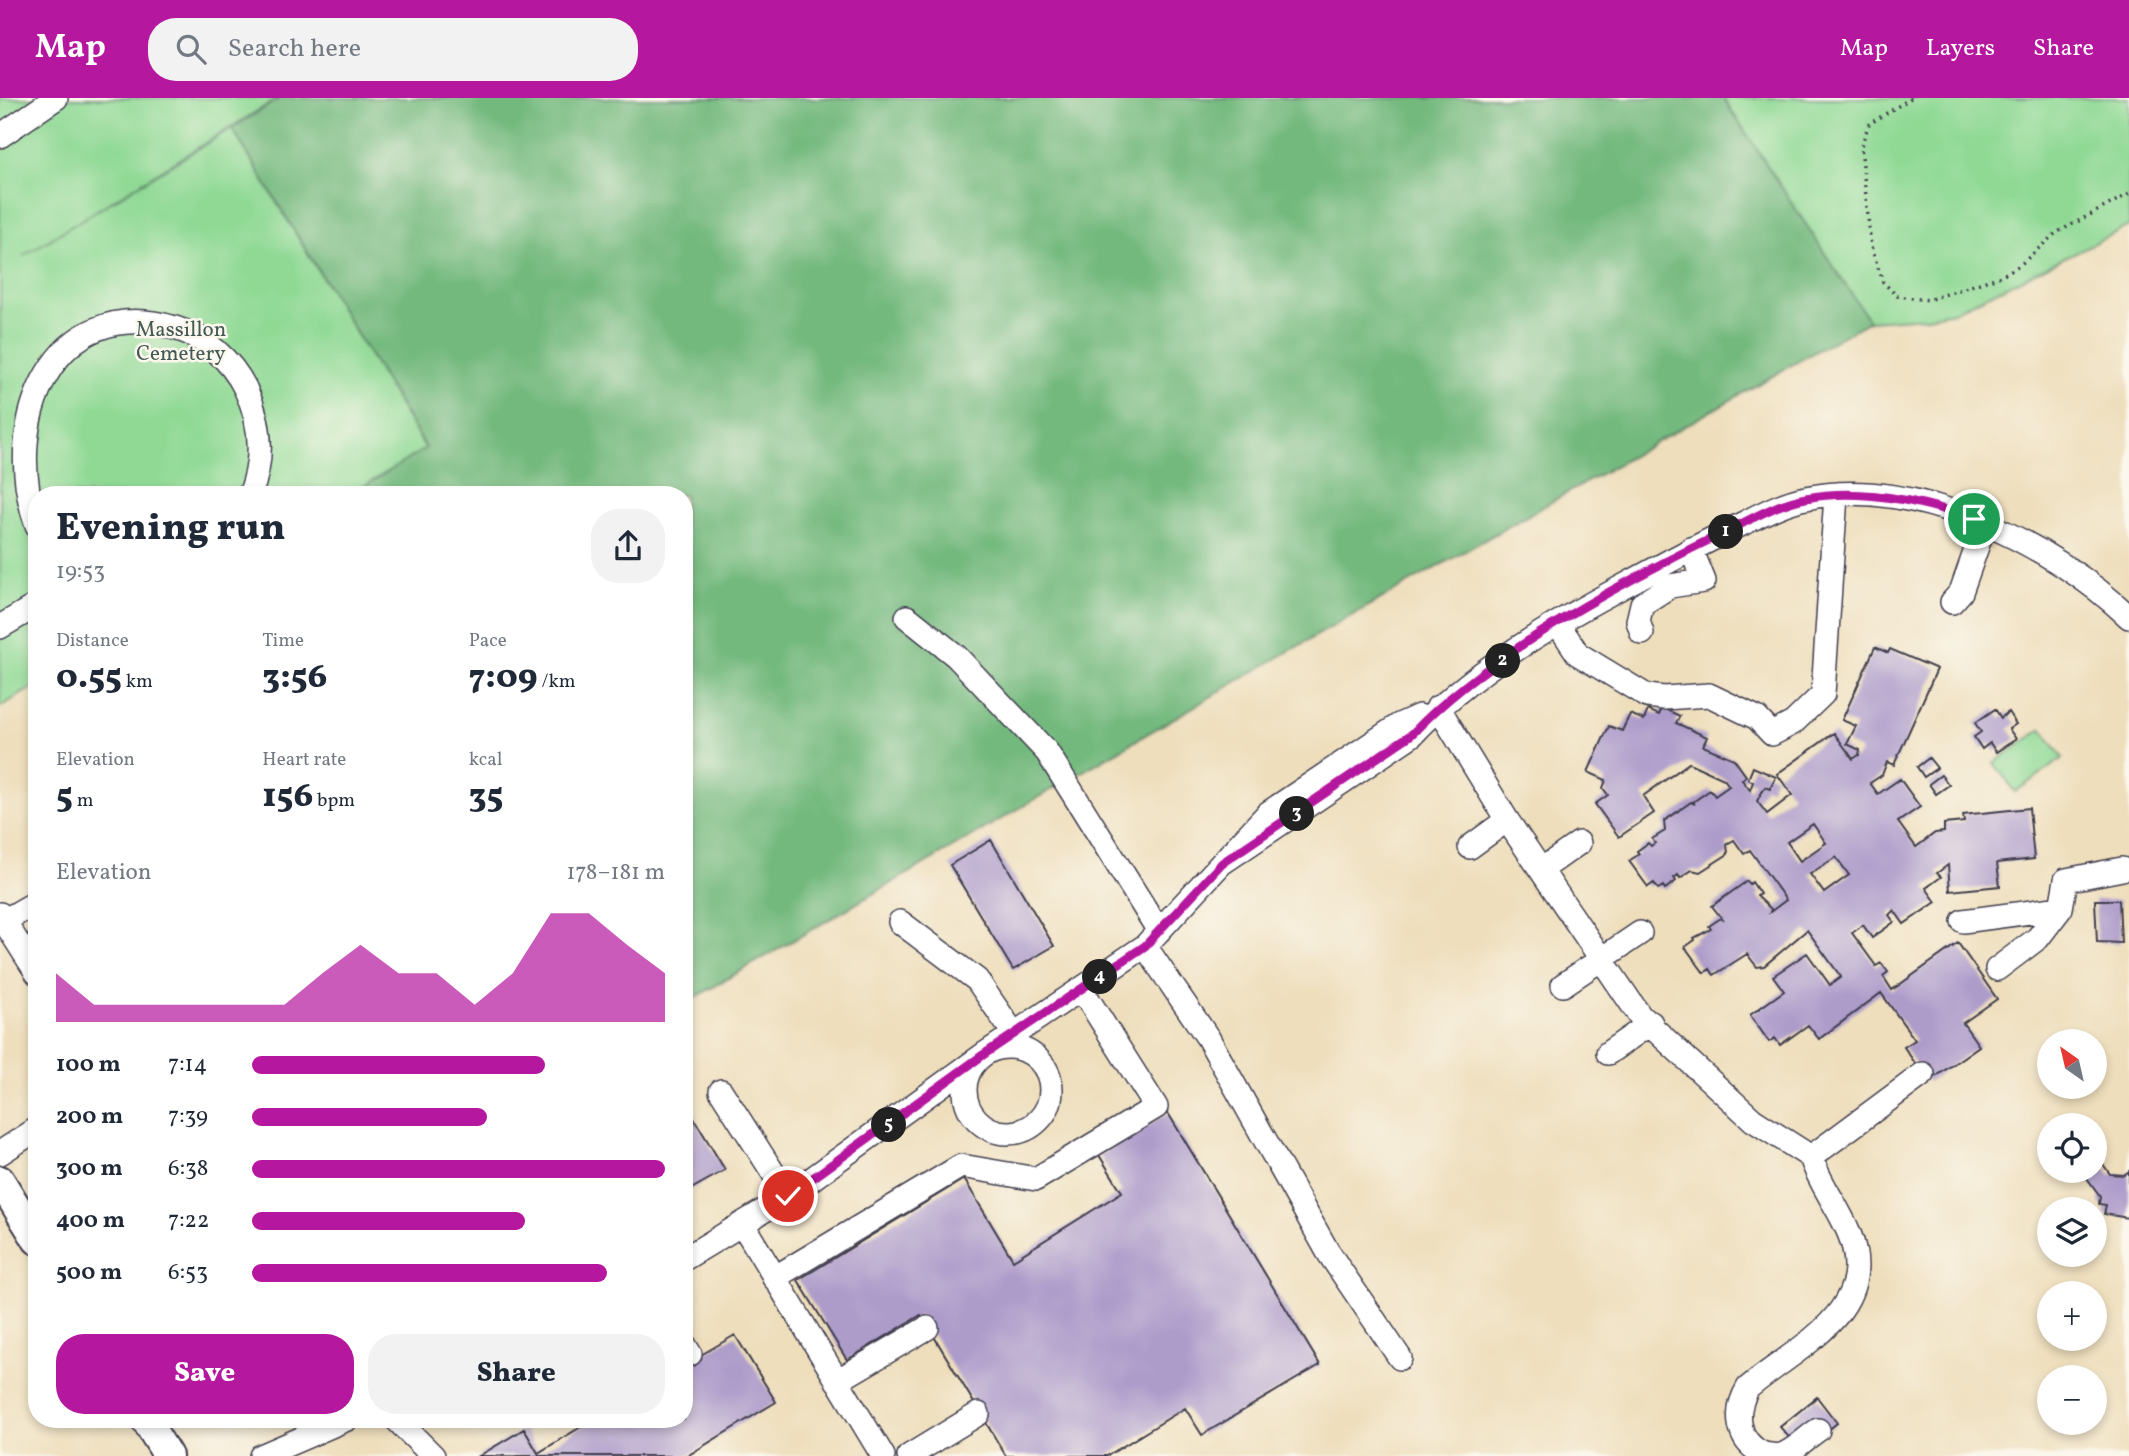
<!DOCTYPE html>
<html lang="en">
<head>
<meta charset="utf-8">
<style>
	body { margin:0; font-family:Vollkorn,serif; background:#f2f2f3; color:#1f2937; height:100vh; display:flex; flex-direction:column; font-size:26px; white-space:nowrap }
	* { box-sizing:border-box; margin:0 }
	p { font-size:23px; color:#747a83 }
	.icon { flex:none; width:38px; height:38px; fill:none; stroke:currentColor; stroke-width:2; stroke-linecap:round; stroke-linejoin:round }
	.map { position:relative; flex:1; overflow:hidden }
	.side { position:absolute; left:28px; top:388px; width:665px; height:942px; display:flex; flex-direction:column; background:#fff; border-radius:28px; box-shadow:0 4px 10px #0003 }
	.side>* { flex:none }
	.needle { width:46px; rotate:326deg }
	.tools { position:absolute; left:2037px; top:931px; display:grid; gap:14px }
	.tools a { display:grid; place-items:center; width:70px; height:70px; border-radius:50%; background:#fff; box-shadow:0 4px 10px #0003; font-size:35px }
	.pin { position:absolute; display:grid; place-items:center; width:60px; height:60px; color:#fff; margin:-30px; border:4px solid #fff; border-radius:50%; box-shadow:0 2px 7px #0007 }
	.km { position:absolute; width:35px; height:35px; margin:-18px; border-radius:50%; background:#222; color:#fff; font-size:19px; line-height:35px; text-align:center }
	.round { display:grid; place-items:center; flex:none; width:74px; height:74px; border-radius:28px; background:#f2f2f3 }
	.headline { display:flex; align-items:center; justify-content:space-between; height:119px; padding:0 28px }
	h1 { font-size:38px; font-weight:800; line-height:52px }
	.stats { display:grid; grid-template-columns:repeat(3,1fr); gap:10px; height:119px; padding:7px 28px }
	.stats div { display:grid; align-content:center }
	.stats b { font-size:35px; font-weight:800 }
	.stats small { font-size:19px; font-weight:400 }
	.stats p { font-size:19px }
	.chart { height:196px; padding:14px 28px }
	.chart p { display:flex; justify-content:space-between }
	.chart svg { width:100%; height:126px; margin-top:7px; fill:#b5179e; opacity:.7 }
	.button { display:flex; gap:14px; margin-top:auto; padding:14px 28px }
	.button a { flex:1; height:80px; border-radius:28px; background:#b5179e; color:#fff; font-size:28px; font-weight:800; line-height:80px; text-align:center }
	.button a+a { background:#f2f2f3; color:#1f2937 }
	ul { padding:0 28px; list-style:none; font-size:23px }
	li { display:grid; grid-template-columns:112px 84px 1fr; align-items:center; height:52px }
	li i { height:18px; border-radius:9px; background:#b5179e }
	header { display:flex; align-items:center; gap:42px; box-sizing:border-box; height:98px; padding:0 35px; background:#b5179e; color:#fff }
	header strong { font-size:33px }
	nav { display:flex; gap:38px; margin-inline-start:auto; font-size:24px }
	.search { width:490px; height:63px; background:#f2f2f3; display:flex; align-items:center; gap:18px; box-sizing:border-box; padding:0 24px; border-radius:28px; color:#747a83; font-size:26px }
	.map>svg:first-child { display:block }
	.green { fill:#8fd994; stroke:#587e68; stroke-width:2 }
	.forest { fill:#73b97e; stroke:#4a6e5c; stroke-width:2 }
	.building { fill:#ad9bca; fill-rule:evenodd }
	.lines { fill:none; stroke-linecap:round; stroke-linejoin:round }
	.minor-casing { stroke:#413e4e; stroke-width:26 }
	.major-casing { stroke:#413e4e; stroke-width:32 }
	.path { stroke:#413e4e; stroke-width:3.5; stroke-dasharray:2 5; stroke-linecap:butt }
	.minor { stroke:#fff; stroke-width:23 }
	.major { stroke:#fff; stroke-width:28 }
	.route-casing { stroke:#fff; stroke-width:14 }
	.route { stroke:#b5179e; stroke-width:9 }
	.labels { text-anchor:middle; stroke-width:5; stroke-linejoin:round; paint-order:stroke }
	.park-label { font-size:21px; fill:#435956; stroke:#fbf7ec }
</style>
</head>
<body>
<header>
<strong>Map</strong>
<div class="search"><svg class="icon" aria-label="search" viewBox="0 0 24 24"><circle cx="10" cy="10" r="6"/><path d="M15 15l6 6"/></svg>Search here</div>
<nav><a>Map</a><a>Layers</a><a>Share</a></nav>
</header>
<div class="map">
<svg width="2129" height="1358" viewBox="0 0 2129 1358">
	<rect width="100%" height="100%" fill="#fbf7ec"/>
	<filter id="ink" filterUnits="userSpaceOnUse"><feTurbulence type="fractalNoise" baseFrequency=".0143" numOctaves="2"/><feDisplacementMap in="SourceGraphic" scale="14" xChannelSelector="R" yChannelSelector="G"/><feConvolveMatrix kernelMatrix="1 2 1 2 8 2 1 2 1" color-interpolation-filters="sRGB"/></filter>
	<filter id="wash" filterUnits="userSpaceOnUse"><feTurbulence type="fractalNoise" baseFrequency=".00686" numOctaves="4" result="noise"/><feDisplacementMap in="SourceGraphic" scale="28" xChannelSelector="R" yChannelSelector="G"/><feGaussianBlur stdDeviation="1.57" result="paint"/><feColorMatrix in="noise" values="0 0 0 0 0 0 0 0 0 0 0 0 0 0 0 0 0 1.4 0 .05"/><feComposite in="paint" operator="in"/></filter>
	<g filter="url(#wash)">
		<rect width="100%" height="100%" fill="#eedebc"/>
		<path class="green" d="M0 0H278L23 158 232 30 426 351 350 397H37V587L0 609Z
			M1723 0H2129V128L1953 214 1927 219 1869 223Z
			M2042 631 2063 660 2015 694 1994 665Z"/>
		<path class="forest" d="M281 0H1723L1869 223 1279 559 684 906V397H350L426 350 232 30Z"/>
		<g id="blocks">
			<path class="building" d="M1875 549 1888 555 1890 551 1937 571 1894 667 1887 664 1882 677 1870 685 1878 696 1900 681 1920 709 1898 724 1916 749 1935 735 1944 734V726L1964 724 1963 717 2029 710 2034 761 1997 765 2000 788 1950 793 1948 767 1937 775 1941 779 1926 790 1936 804 1904 826 1894 812 1889 817 1894 824 1872 840 1863 827 1852 835 1876 868 1881 865 1888 874 1883 878 1892 892 1958 845 1997 901 1963 925 1979 948 1928 984 1904 949 1915 942 1881 895 1819 941 1808 927 1780 947 1775 940 1769 944 1750 917 1784 893 1773 878 1807 855 1830 887 1841 879 1807 832 1764 868 1757 869 1747 856 1714 877 1710 871 1704 875 1685 849 1695 842 1694 840 1711 831 1709 828 1721 820 1723 822 1712 808 1747 783 1750 786 1752 784 1760 796 1757 798 1771 811 1770 814 1786 802 1750 752 1744 756 1734 742 1727 746 1728 756 1700 774 1692 772 1680 780 1678 777 1674 780 1676 783 1665 791 1663 788 1658 791 1654 785 1648 789 1629 763 1639 756 1637 753 1648 745 1651 748 1655 745 1652 741 1665 733 1664 723 1691 704 1695 706 1693 704 1710 692 1715 698 1729 688 1724 681 1689 665 1643 698 1654 715 1619 739 1595 706 1608 697 1603 690 1606 682 1588 674 1609 628 1622 633 1630 616 1644 622 1648 612 1659 617 1662 610 1680 618 1676 625 1707 639 1703 648 1734 661 1746 678 1742 682 1750 692 1753 684 1748 681 1753 669 1776 679 1770 691 1765 689 1757 703 1767 716 1792 697 1777 676 1834 635 1853 661 1859 657 1860 652 1847 646 1856 628 1842 622ZM1813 726 1826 745 1800 763 1787 744ZM1836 759 1849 777 1824 795 1810 776Z
				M1995 611 2001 620 2008 614 2016 626 2009 631 2016 641 1996 654 1990 645 1982 651 1974 639 1981 634 1975 625Z
				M1929 660 1937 670 1924 679 1917 669Z
				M1941 677 1949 687 1936 696 1929 686Z
				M991 742 1054 848 1013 872 950 767Z
				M2095 802H2119L2121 845 2097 844Z
				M684 1004 725 1072 684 1095Z
				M1168 1015 1320 1267 1202 1337 1185 1310 1107 1358H1006L921 1217 847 1262 798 1182 964 1081 1013 1162 1122 1094 1099 1057Z
				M2095 1055 2110 1076 2124 1077 2129 1073V1120L2104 1116 2106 1107 2099 1106 2100 1098 2082 1073H2095Z
				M735 1237 776 1304 687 1358H479L524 1331 538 1355 594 1321H684V1267Z
				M1817 1299 1837 1325 1822 1337 1793 1344 1780 1329Z"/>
		</g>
	</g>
	<g filter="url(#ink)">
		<use href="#blocks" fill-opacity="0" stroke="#413e4e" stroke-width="2"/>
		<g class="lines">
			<defs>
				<path id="minor" d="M0 38 56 0
					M37 427C0 326 53 193 175 230 205 239 231 262 245 290 262 325 264 361 250 397
					M1952 504 1961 494 1985 426
					M907 519 956 558 1047 654 1159 833
					M1558 526 1578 556 1647 598 1664 600 1709 597 1757 620 1772 636 1793 625 1823 596 1836 397
					M0 529 37 507
					M1642 535 1638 523 1642 506 1670 488 1704 483 1691 451
					M1438 609 1507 722 1640 918 1753 1022 1811 1059
					M1470 749 1507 722
					M1222 765 1412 637C1469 576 1547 529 1620 490 1660 468 1701 446 1742 426 1762 416 1784 404 1806 400 1916 377 2052 446 2129 519
					M1541 772 1579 745
					M0 816 4 823 37 804
					M1963 823 2061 810 2066 782 2122 771
					M900 824 977 882 1014 936
					M0 825 4 823 37 875
					M1145 848 1208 940 1328 1154 1400 1260
					M1997 871 2038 840 2061 810
					M1563 887 1640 835
					M965 992a43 43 0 1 1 86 0a43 43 0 1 1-86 0Z
					M1608 955 1651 925
					M721 993 788 1098
					M0 1055 37 1031
					M743 1127 883 1358
					M684 1161 788 1098 983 957 1145 848 1268 715 1399 627 1419 618
					M774 1180 961 1068 1036 1081 1156 1009 1082 892
					M684 1246 690 1256
					M837 1283 927 1230
					M396 1321 433 1358
					M1818 1332C1807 1339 1793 1354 1781 1357 1775 1358 1769 1357 1764 1356 1736 1344 1734 1313 1748 1290 1796 1249 1881 1213 1849 1135 1838 1108 1820 1087 1811 1059L1923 976
					M261 1358 347 1321
					M909 1358 978 1316"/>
				<path id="major" d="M0 1082 37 1142
					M145 1321 168 1358"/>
			</defs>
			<use href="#minor" class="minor-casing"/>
			<use href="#major" class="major-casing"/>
			<path class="path" d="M1911 0 1869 26 1861 48 1871 149 1883 184 1897 198 1928 202 2001 178 2020 167 2056 135 2129 96"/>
			<use href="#minor" class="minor"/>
			<use href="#major" class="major"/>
		</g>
	</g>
	<g class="lines" filter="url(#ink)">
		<defs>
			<path id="route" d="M788 1098 983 957 1145 848 1222 765 1412 636C1487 556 1624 483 1723 435 1750 422 1777 405 1806 400 1861 389 1922 403 1974 421"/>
		</defs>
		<use href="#route" class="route-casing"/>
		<use href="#route" class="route"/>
	</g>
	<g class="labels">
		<g class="park-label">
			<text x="181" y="238">Massillon<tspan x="181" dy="24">Cemetery</tspan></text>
		</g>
	</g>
</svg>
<div class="tools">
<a><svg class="needle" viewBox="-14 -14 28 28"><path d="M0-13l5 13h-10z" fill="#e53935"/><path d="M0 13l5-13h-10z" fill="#747a83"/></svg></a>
<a><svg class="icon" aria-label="locate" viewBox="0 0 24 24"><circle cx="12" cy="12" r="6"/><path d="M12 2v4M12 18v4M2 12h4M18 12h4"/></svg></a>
<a><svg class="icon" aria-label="layers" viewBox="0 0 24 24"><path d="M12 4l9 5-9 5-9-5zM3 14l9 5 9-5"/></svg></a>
<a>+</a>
<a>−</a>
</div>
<div class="pin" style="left:1974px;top:421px;background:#1e9e55"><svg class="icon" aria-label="arrive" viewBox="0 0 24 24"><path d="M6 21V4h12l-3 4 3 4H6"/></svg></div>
<div class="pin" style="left:788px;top:1098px;background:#d93025"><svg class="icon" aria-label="check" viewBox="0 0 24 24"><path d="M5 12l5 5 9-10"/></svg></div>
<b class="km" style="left:1726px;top:434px">1</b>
<b class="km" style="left:1503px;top:563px">2</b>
<b class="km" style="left:1297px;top:716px">3</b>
<b class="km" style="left:1100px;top:879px">4</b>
<b class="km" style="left:889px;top:1027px">5</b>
<section class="side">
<div class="headline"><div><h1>Evening run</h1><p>19:53</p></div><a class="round"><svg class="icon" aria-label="share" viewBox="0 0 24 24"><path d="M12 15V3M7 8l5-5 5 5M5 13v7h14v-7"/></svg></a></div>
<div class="stats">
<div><p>Distance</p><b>0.55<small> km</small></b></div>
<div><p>Time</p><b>3:56</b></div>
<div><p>Pace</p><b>7:09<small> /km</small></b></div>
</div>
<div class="stats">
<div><p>Elevation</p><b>5<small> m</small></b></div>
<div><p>Heart rate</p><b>156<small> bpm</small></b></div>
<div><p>kcal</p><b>35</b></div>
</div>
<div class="chart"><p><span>Elevation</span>178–181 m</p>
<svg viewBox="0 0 160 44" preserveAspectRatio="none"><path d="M0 44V27L10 38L20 38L30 38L40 38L50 38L60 38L70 27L80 17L90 27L100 27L110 38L120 27L130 6L140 6L150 17L160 27V44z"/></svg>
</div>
<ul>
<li><b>100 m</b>7:14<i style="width:71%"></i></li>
<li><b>200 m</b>7:39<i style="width:57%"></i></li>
<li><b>300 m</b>6:38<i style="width:100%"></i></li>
<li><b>400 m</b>7:22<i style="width:66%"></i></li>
<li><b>500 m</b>6:53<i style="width:86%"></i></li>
</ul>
<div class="button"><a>Save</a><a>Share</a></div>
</section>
</div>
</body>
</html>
